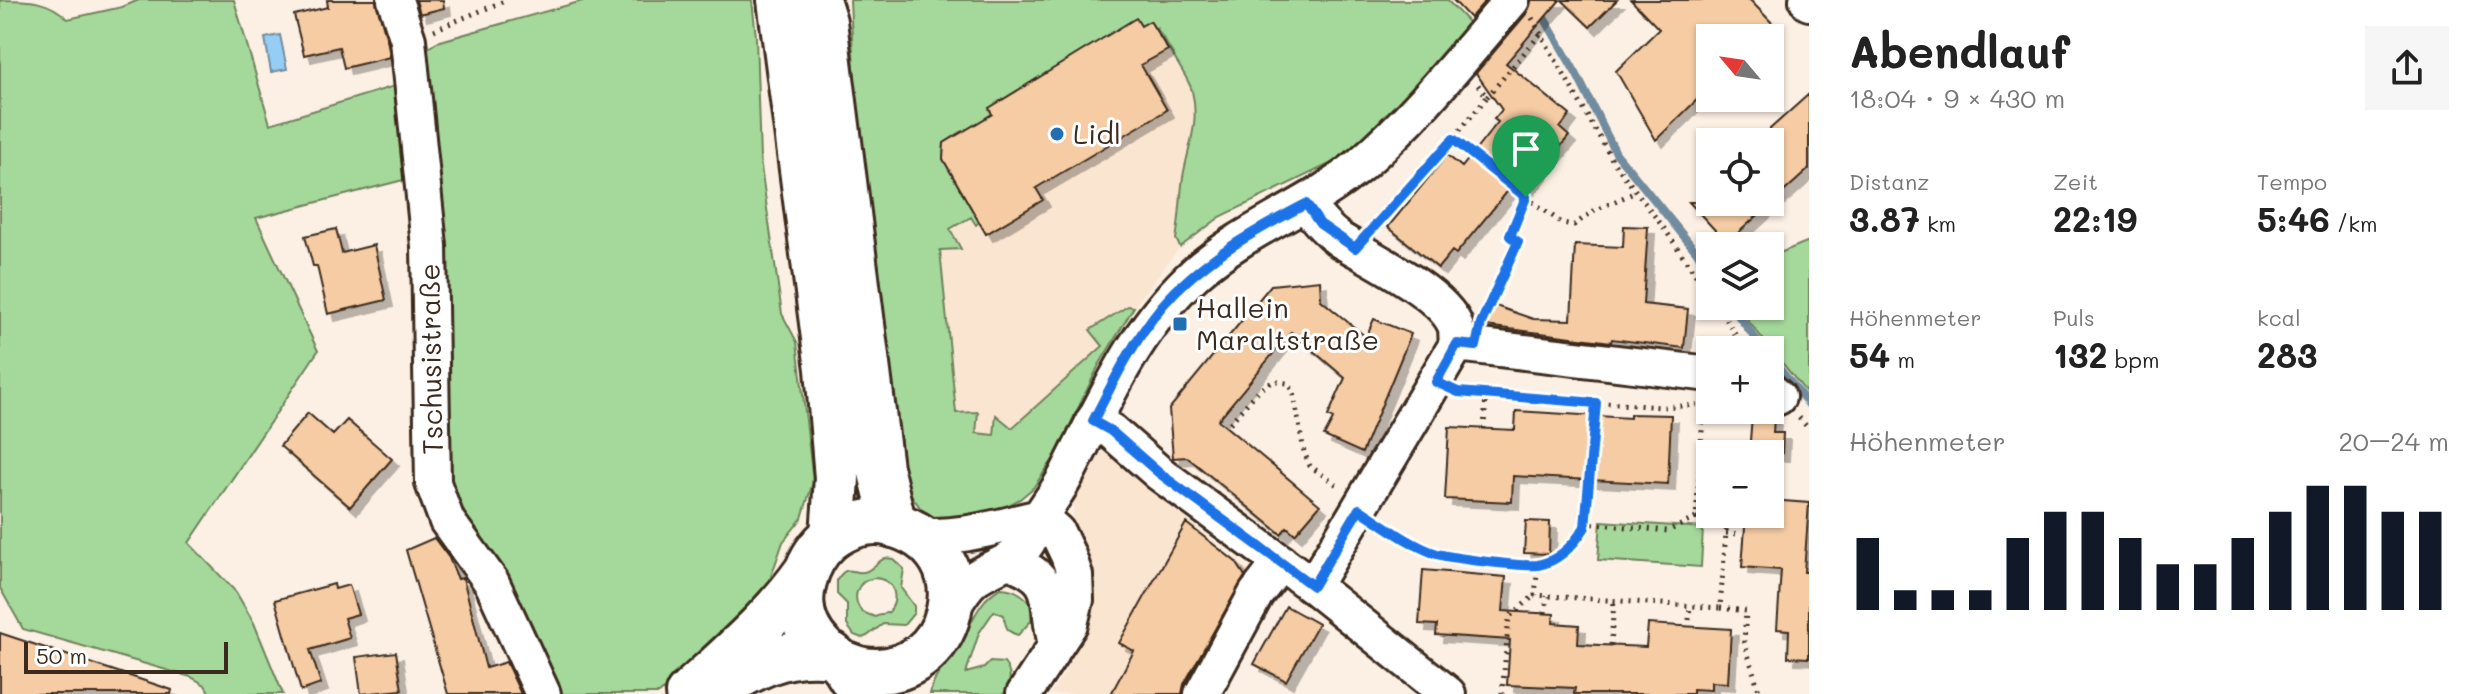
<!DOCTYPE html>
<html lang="de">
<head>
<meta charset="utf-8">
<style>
	body { margin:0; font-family:Mali,sans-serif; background:#f6f6f6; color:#222; height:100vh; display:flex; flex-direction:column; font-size:30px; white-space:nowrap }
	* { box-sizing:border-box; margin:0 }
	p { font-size:26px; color:#767676 }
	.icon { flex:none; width:44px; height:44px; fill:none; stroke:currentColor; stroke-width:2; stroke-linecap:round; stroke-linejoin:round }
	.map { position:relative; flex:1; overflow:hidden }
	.sheet { display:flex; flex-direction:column; background:#fff; width:680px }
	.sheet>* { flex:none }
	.needle { width:52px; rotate:299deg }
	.tools { position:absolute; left:1696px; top:24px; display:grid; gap:16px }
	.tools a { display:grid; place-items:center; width:88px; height:88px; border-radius:0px; background:#fff; box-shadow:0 2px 6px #0004; font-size:40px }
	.scale { position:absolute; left:24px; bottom:20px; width:204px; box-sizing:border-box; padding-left:8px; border:4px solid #3b2a1e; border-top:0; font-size:22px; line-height:28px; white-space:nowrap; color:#3b2a1e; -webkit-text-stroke:6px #fff; paint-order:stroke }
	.pin { position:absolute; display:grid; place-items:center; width:68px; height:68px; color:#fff; margin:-82px -34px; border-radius:50% 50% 50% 0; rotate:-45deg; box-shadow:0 0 8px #0007 }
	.pin .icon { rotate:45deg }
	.round { display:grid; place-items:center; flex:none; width:84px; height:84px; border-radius:0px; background:#f6f6f6 }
	.summary { display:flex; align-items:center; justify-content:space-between; height:136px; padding:0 40px }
	h1 { font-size:44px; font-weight:800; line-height:60px }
	.metrics { display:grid; grid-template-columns:repeat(3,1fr); gap:12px; height:136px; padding:8px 40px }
	.metrics div { display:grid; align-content:center }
	.metrics b { font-size:34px; font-weight:800 }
	.metrics small { font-size:22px; font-weight:400 }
	.metrics p { font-size:22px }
	.chart { height:224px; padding:16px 40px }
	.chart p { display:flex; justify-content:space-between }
	.chart svg { width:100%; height:144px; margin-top:8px; stroke:#111827; stroke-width:6 }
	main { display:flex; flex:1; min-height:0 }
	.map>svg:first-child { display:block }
	.built { fill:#fae5d1 }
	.green { fill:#a5d99b; stroke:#70825c; stroke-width:2; fill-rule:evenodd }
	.water { fill:#96cdf5; stroke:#728c9f; stroke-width:2 }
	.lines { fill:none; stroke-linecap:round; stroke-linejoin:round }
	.stream { stroke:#728c9f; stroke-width:8 }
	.building { fill:#f5cca4; stroke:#3b2a1e; stroke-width:2; filter:url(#shadow) }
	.minor-casing { stroke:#3b2a1e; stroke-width:40 }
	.major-casing { stroke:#3b2a1e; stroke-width:50 }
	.highway-casing { stroke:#3b2a1e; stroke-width:50 }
	.path { stroke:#3b2a1e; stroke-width:5; stroke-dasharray:2 6; stroke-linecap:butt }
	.minor { stroke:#fff; stroke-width:34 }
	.major { stroke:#fff; stroke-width:44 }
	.highway { stroke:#fff; stroke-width:44 }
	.route-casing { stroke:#fff; stroke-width:16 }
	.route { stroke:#1a73e8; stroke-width:10 }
	.poi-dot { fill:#1f6fb2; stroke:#fff; stroke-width:3 }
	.labels { text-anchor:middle; stroke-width:6; stroke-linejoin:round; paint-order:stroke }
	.poi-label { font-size:28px; fill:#3b2a1e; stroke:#fff; text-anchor:start }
	.street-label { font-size:28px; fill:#3b2a1e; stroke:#fff }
</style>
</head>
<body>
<main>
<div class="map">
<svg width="1809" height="694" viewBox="0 0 1809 694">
	<defs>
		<filter id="shadow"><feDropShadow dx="7" dy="7" stdDeviation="0" flood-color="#0004"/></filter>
	</defs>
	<rect width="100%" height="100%" fill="#fcf0e4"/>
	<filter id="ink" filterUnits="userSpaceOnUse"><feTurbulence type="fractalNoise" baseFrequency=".0125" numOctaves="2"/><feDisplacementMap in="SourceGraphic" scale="16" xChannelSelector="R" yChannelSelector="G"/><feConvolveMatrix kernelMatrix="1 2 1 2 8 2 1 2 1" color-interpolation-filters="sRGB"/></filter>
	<g filter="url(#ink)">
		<path class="built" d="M1142 8 1192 89 1195 130 1189 147 1182 181 1181 214 1176 239 1180 247 1128 315 1099 365 1054 458 1033 488 947 478 911 113Z
			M1102 452 1123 461 1182 515 1272 590 1215 694H1050L1065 672 1082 631 1072 527 1074 499 1094 457Z"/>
		<path class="green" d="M0 0C29 0 48 0 68 19L122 7 139 0H234L270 124 401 84 411 178 256 218 318 351 189 543 236 592 254 623 283 694H210L205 685 191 677 23 629 0 588Z
			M586 0H752L756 37 760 160 782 314 797 342 813 482 802 518 783 542 767 588 733 630 659 694H553L445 486 424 51 437 42Z
			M850 0H1447L1471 25 1408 96 1342 158 1220 217 1180 247 1176 239C1180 218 1180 198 1183 177 1188 147 1200 123 1192 91 1188 75 1160 37 1150 21L1141 26 1136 19 989 108 999 126 969 144 961 132 944 143 943 159 979 222 976 225 971 217 950 229 961 249 940 250 956 413 978 412 976 433 994 435 996 415 1012 428 1103 346 1090 330 1128 306 1134 307 1099 365 1054 458 1033 488 1020 499 979 521 936 520 921 509 910 493 902 467C882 312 857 156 850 0Z
			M1809 241V396L1749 322 1740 306H1770V257Z
			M1601 521 1703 528 1701 567 1598 560Z
			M885 558 893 559 904 569 901 588 914 606V613L904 625 883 624 867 636 862 638 854 635 847 625V604L837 594V580C849 561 853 577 867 571 873 568 879 561 885 558ZM874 578C894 579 900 597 889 612L875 617 862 612C851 598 856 581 874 578Z
			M1001 588C1015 589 1023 594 1032 605L1031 621 1018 635C1007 632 1005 627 1004 615L994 611 979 633 966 673 984 668 990 662 1004 663C1012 673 1011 684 1004 694H930C934 673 949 662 960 644 971 625 979 598 1001 588Z"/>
		<path class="water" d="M280 35 287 69 271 72 265 38Z"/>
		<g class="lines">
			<path class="stream" d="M1534 0 1577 75 1616 153 1699 255 1710 273
				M1731 306 1764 350
				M1770 357 1809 405"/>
		</g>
		<path class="building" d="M327 0H376L388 44 390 57 344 68 339 47 304 55 294 15 328 7Z
			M416 0H443L444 8 420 14Z
			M1453 0H1486L1470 18Z
			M1531 0H1560L1506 63 1570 115 1560 128 1569 136 1526 189 1516 181 1456 254 1452 251 1438 268 1388 227 1447 155 1462 167 1498 122 1494 119 1502 110 1476 73 1527 13Z
			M1562 0H1617L1590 27Z
			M1631 0H1750L1774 25 1761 38H1710V87L1656 140 1616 71 1659 29Z
			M1136 18 1141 26 1150 21 1168 50 1141 65 1167 110 1036 188 1043 200 986 234 943 159 944 143 992 114 989 108Z
			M1809 94V169L1727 243 1689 202H1770V129Z
			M1624 226 1648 227 1643 304 1688 309 1684 348 1612 339 1611 342 1485 326 1493 305 1533 319 1571 320 1575 245 1623 247Z
			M336 229 342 253 374 245 386 300 328 314 317 266H313L305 236Z
			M1320 280 1321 300 1366 337 1374 319 1411 334 1362 453 1324 436 1333 419 1328 416 1345 378 1291 332 1218 420 1320 505 1295 534 1287 527 1281 534 1187 457 1173 458 1169 409 1271 285Z
			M1516 411 1630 418V414L1671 415 1668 484 1513 476 1512 502 1445 499 1449 427 1515 430Z
			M308 413 333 435 347 420 392 459 350 507 280 446Z
			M1752 415 1774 417 1773 433H1783L1782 454H1749Z
			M1770 500 1809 503 1804 572H1809V658L1788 657 1789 630 1777 629 1781 570 1742 567 1746 514H1770Z
			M1526 521 1550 522 1549 554 1524 553Z
			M1186 523 1236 562 1245 576 1184 684 1182 694H1111L1134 651 1119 643Z
			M434 538 449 558 458 579 463 578 486 668 506 662 521 694H448L406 550Z
			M1423 570 1506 577 1503 611 1554 614 1553 623 1579 625 1578 644 1646 647 1648 624 1731 629 1728 683 1711 682V690L1693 689V694H1574L1575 688 1507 685 1510 640 1436 635 1437 625 1419 624Z
			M334 584 335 589 349 585 358 614 344 618 350 638 310 650 321 684 301 691 275 600Z
			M1286 606 1318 624 1286 681 1254 664Z
			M0 633 172 690 171 694H0Z
			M396 652 402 690 361 694 356 657Z"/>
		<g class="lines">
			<defs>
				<path id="minor" d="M395 0 408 40 429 246 433 483 447 521 492 583 543 694
					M1807 0 1809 3
					M1306 204C1316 218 1326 230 1340 240 1370 258 1442 293 1455 325 1457 330 1456 338 1457 344L1313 586
					M1457 344 1710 374
					M1770 390 1778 397
					M1093 421 1111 431 1159 473 1313 586 1448 694
					M916 535C958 540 1000 526 1040 517
					M1008 561C1061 579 1044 601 1056 644
					M949 614C956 602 963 588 974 579 991 566 1016 562 1028 542 1033 533 1036 523 1041 515 1050 501 1060 488 1067 474 1105 401 1135 327 1198 271 1247 228 1310 207 1360 165 1417 116 1463 57 1512 0
					M1024 694 1070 624 1076 600 1075 575 1068 555 1057 532 1040 517
					M1202 694 1256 594 1281 562"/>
				<path id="major" d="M841 663C848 665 856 669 864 670 954 683 991 550 891 524 869 518 845 526 828 540 816 551 808 565 804 581 797 606 804 630 822 648 828 654 836 657 841 663 849 672 855 684 861 694
					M718 690C754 665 787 649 832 655
					M688 694C730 655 774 618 807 571"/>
				<path id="highway" d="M780 0 828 369 837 478 833 536
					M817 0 824 22 880 468 894 525"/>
			</defs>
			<use href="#minor" class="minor-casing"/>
			<use href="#major" class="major-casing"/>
			<use href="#highway" class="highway-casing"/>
			<path class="path" d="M1532 18 1613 161 1666 231 1710 296
				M434 30 507 0
				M1478 85 1487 97 1453 139 1526 197 1510 236 1518 242 1484 318
				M1487 97 1542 32
				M1526 197 1562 223 1574 225 1595 210 1636 192
				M1375 226 1453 139
				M1717 306 1745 350
				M1464 393 1662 407 1697 405
				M1799 418 1809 429
				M1230 423 1258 391 1274 381 1287 383 1293 390 1304 452 1310 466 1340 487
				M1484 429 1486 394
				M1585 523 1668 531 1696 518
				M1383 525 1409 541 1436 554 1538 565 1535 595 1720 608 1727 520 1696 518 1704 403
				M1726 533 1740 534
				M1538 565C1560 556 1573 546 1585 527L1596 403
				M1720 608 1746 611 1744 641 1760 694
				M1545 613 1547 596
				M1689 620 1690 606
				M1611 645 1614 601
				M1502 694 1509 617 1535 595"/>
			<use href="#minor" class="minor"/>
			<use href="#major" class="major"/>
			<use href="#highway" class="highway"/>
		</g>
	</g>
	<g class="lines" filter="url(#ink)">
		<defs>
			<path id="route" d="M1453 139 1526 197 1510 236 1518 242 1481 323 1476 346 1457 344 1436 382 1458 392 1596 403 1585 527C1575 543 1559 561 1538 565 1524 567 1447 558 1434 553 1407 543 1383 524 1359 509L1313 586 1159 473 1111 431 1093 421C1113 382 1134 340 1162 306 1200 261 1254 231 1306 204L1320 224 1355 248Z"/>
		</defs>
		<use href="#route" class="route-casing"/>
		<use href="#route" class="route"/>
	</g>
	<g class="poi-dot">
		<circle cx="1057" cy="134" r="8"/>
		<rect x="1172" y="316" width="16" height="16" rx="4"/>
	</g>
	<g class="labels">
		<g class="poi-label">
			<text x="1073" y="144">Lidl</text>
			<text x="1196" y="318">Hallein<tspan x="1196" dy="32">Maraltstraße</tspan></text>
		</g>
		<g class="street-label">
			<text transform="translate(431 359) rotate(-91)" y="10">Tschusistraße</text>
		</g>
	</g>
</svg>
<div class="tools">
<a><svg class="needle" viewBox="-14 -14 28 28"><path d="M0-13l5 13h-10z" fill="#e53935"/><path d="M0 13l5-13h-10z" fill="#767676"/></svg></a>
<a><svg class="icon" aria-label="locate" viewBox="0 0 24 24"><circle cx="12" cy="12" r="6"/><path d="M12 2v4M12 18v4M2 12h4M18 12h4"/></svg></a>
<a><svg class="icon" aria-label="layers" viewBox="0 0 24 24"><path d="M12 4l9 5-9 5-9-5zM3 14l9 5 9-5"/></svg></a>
<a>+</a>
<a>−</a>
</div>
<div class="scale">50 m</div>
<div class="pin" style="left:1526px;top:197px;background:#1e9e55"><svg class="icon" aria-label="arrive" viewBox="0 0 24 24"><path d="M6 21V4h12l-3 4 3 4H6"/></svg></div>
</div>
<section class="sheet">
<div class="summary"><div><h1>Abendlauf</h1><p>18:04 · 9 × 430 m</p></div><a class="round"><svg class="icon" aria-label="share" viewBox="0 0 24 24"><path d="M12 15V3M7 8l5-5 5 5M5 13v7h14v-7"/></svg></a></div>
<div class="metrics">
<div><p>Distanz</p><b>3.87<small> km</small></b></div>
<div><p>Zeit</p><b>22:19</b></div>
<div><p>Tempo</p><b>5:46<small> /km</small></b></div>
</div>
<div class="metrics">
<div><p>Höhenmeter</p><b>54<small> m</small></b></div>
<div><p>Puls</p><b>132<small> bpm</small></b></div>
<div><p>kcal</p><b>283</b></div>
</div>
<div class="chart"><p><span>Höhenmeter</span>20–24 m</p>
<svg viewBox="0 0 160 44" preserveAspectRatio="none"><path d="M5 44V22M15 44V38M25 44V38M35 44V38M45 44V22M55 44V14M65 44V14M75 44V22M85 44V30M95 44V30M105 44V22M115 44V14M125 44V6M135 44V6M145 44V14M155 44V14"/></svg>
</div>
</section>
</main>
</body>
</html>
